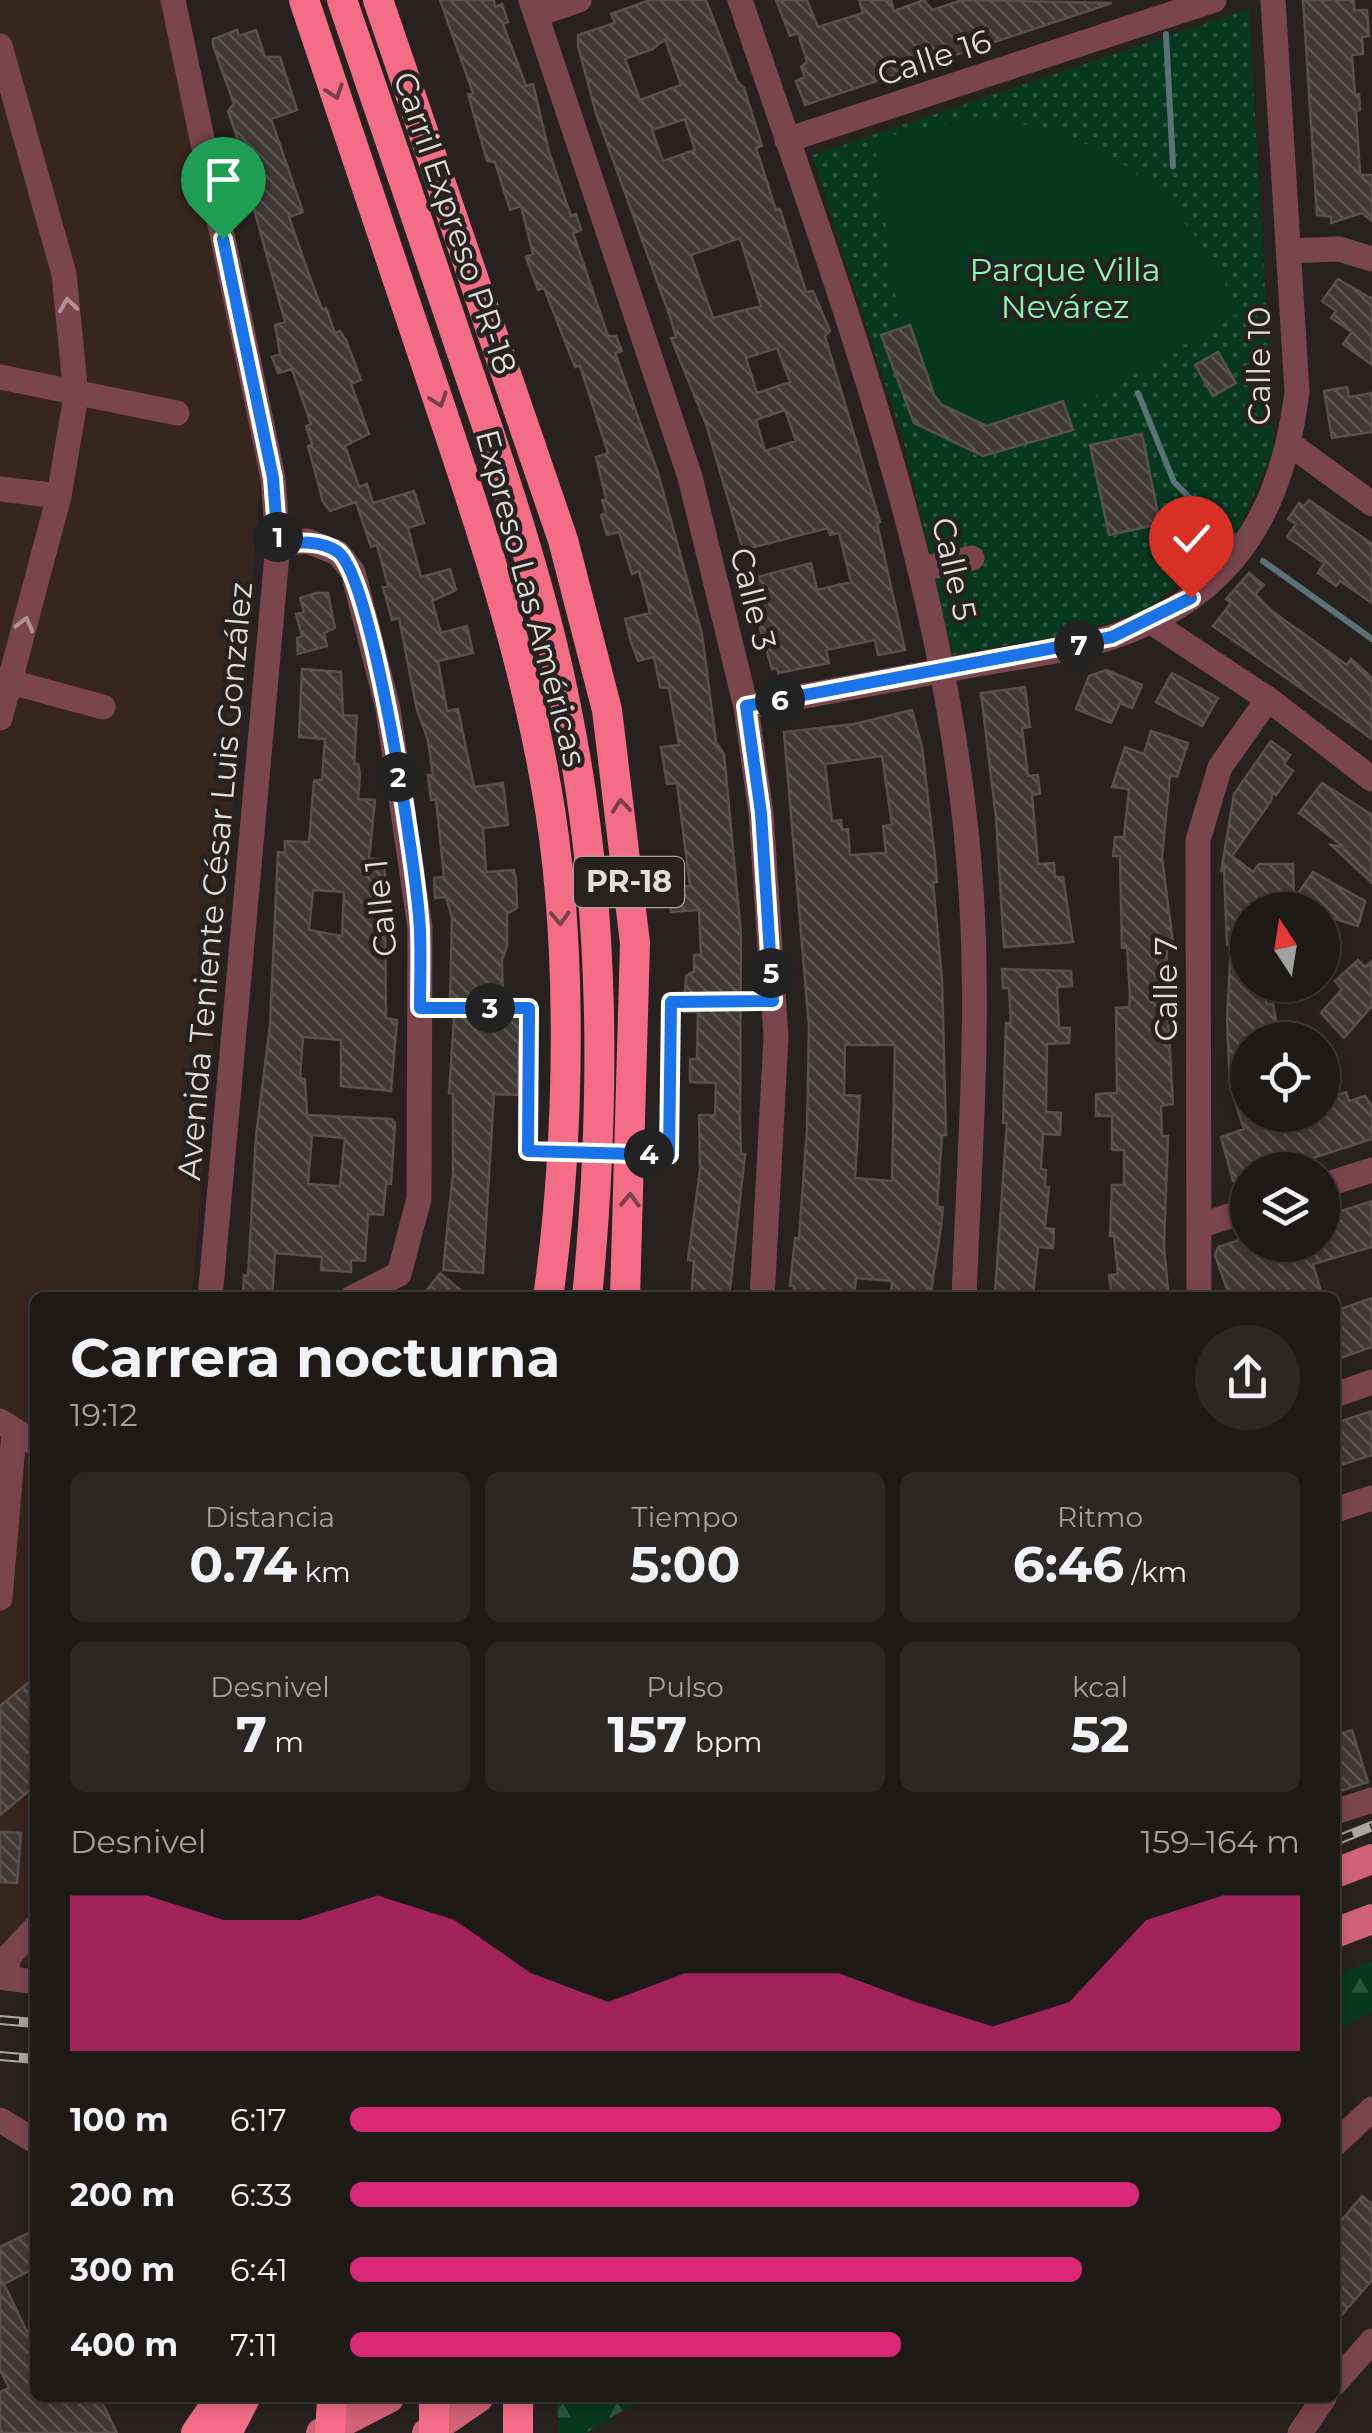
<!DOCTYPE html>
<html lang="es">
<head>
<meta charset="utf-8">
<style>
	body { margin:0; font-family:Montserrat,sans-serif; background:#2a2724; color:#f1f3f6; height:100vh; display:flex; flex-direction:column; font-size:38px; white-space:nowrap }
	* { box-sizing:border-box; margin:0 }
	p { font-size:32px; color:#a0a1a1 }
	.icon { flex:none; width:55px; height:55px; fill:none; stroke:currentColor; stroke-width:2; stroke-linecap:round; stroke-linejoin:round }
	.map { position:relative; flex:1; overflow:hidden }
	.side { position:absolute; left:30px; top:1292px; width:1310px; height:1110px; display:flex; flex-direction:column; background:#1d1a17; border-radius:15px; box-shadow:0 5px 15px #0003,0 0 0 2px #3b3836 }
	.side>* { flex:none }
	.needle { width:65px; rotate:348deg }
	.fabs { position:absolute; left:1230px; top:892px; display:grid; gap:20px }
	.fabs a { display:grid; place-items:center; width:110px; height:110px; border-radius:50%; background:#1d1a17; box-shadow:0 5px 15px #0003,0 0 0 2px #3b3836; font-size:50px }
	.pin { position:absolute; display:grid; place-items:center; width:85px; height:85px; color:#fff; margin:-102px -42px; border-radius:50% 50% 50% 0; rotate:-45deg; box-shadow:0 0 10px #0007 }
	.pin .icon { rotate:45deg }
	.km { position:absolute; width:50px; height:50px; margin:-25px; border-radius:50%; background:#222; color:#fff; font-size:28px; line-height:50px; text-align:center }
	.round { display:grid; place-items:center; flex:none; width:105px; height:105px; border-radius:52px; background:#2a2724 }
	.overview { display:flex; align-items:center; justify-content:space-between; height:170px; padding:0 40px }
	h1 { font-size:55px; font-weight:700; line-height:75px }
	.metrics { display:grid; grid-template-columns:repeat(3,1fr); gap:15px; height:170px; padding:10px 40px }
	.metrics div { display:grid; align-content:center; border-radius:15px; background:#2a2724; text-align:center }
	.metrics b { font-size:50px; font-weight:700 }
	.metrics small { font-size:28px; font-weight:400 }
	.metrics p { font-size:28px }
	.chart { height:280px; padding:20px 40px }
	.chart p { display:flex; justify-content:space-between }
	.chart svg { width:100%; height:180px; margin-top:10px; fill:#db2777; opacity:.7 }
	ul { padding:0 40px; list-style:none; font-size:32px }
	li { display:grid; grid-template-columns:160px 120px 1fr; align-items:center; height:75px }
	li i { height:25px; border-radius:12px; background:#db2777 }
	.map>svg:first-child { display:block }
	.medical { fill:#37261e }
	.grass { fill:url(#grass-dots) }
	.forest { fill:url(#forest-firs) }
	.garden { fill:#073820 }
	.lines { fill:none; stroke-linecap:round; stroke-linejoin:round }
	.stream { stroke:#597275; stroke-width:6 }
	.building { fill:url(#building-back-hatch); stroke:#57504e; stroke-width:2.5; fill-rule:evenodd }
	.path { stroke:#635f5c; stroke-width:4; stroke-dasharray:8 5; stroke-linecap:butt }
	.minor { stroke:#7b454d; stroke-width:25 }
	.major { stroke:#d26276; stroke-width:30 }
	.highway { stroke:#f46c86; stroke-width:30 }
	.rail-casing { stroke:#a9a5a3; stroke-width:10 }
	.rail { stroke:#27221f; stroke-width:6; stroke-dasharray:19; stroke-linecap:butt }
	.path-bridge { stroke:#635f5c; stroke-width:4; stroke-dasharray:8 5; stroke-linecap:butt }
	.highway-bridge { stroke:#f46c86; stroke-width:30 }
	.oneway { stroke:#794048 }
	.oneway2 { stroke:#ae9294 }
	.route-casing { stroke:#fff; stroke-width:20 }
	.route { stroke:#1a73e8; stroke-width:12 }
	.labels { text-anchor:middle; stroke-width:9; stroke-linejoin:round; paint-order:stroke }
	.shield { fill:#27221f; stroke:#a9a6a3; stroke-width:2.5 }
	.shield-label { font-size:30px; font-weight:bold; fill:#e1dedc }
	.street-label { font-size:32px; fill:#e1dedc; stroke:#27221f }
	.park-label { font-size:32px; fill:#89f9b8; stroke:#27221f }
</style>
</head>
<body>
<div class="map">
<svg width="1372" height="2433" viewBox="0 0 1372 2433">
	<defs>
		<pattern id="grass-dots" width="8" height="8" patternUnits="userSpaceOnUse" patternTransform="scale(2.5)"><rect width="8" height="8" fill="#073820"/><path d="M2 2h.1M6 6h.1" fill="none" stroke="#2b5440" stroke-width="1.8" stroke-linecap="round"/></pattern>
		<pattern id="forest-firs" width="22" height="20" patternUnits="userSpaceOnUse" patternTransform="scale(2.5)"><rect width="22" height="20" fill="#073820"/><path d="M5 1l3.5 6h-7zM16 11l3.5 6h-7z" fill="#2b5440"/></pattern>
		<pattern id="building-back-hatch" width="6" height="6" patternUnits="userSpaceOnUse" patternTransform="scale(2.5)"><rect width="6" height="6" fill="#403937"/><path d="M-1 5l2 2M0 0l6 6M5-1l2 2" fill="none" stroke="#5b5553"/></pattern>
	</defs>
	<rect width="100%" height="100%" fill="#27221f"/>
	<path class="medical" d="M0 0H160L261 477 192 1297 35 1298V1967L0 1965Z"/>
	<path class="grass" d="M1249 9 1274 447 1237 535 1145 611 1066 635 953 655 904 443 812 155Z"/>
	<path class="forest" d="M1372 1961V2012L1335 2030V1976Z
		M558 2398H643L586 2433H558Z"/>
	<path class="garden" d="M999 120C1124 138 1185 203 1240 312L1067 413 1073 430 983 456C909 440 902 398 881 335L900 328 874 139 956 121Z"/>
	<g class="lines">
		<path class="stream" d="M1166 34 1173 166
			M1138 393 1174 482 1211 519
			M1263 561 1372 639"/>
	</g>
	<path class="building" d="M440 0H494L495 7 502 4 508 22 503 24 526 86 533 84 549 152 571 216 576 214 581 230 573 233 608 336H616L622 351 615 353 658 473 702 634 716 742 724 754 726 775 741 934 740 1121 741 1154H745L729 1298H691L694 1261 688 1260 700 1170 699 1115H715L716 1083 690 1082V1059H697L698 1012H684L686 976 694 971V955H701L699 910 671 912 668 887 690 886 677 783 667 784 661 747 679 745 669 688 660 687 654 657 638 661 631 642 625 619 650 613 639 571 632 574 619 532 607 535 601 515 606 513 602 500 606 499 596 457 608 453 580 366 575 367 544 288 538 290 526 257 533 254 521 206 510 210 495 162 487 161 468 94 473 93Z
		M650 0H706L737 81 744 88 762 146 756 148 776 210 780 209 806 292 813 291 830 331 825 336 880 522 877 523 905 650 878 655 875 640 826 650 829 663 778 673 777 668 772 669 746 580 811 563 817 590 851 582 839 533 830 535 828 528 743 550 706 424 671 338 676 337 669 314 596 113 578 46V35L615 23 611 14ZM665 39 681 85 640 100 625 59 653 49ZM685 119 695 150 663 161 652 130ZM740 238 761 306 713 318 691 255ZM777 348 790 382 757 393 746 358ZM785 410 796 441 765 451 756 420Z
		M776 0H807L818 27 863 13 859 0H891L894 11 924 0 932 10 962 0 1112 3 805 105 796 81 805 77 801 67 807 62 798 33 790 36Z
		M1303 0H1354V10H1367L1369 36 1362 37 1363 54 1352 55 1355 95 1359 94 1360 110 1356 111 1360 175H1372V221L1362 213 1331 223V217L1317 215Z
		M237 30 239 36 256 30 265 57H280L297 110 271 119 303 212 289 217 308 272 322 309 326 308 335 333 340 331 346 340 361 380 351 384 369 434 345 446 359 487 367 484 373 503 414 491 424 523 408 528 421 577 450 569 456 590 432 601 441 633 467 626 473 653 438 661 447 711 458 709 474 787 503 783 508 825 483 828 486 872 514 870 516 879 517 908 507 914V946L502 960 503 1012 524 1013V1046H519L518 1095 494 1094 483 1273 443 1270 453 1173V1094L449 1093 455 1004H450L452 918 446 897 435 898 434 878 444 877 436 799 431 800 428 775H433L428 740 417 710 399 618 392 620 383 587 388 586 377 545 371 547 356 502 330 511 323 502 308 446 312 444 306 426 311 424 292 369 278 373 272 357 280 354 275 325 285 322 254 209 251 192 255 190 228 111 234 104 213 45V39Z
		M1338 279 1372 299V365L1343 344 1352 332 1331 318 1336 311 1322 301Z
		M910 325 934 395 942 405 987 426 1063 401 1073 430 983 456 914 423 881 335Z
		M1218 352 1236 383 1213 396 1195 365Z
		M1347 387 1349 397 1372 393V432L1332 438 1324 391Z
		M1142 434 1160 524 1109 535 1090 445Z
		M1309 500 1372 544V603L1340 581 1336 586 1318 573 1324 563 1287 537 1296 524 1288 519 1299 503 1304 506Z
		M1249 573 1264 585 1255 594 1272 611 1347 665 1351 659 1372 678V739L1213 626 1231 603 1226 599Z
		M316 593H328L335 628 324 633 327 646 298 654 297 638 302 636 296 614 304 612 300 598Z
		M302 669 341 672 343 715 357 716 354 764H358L360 774 358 799 375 800 369 859H382L385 869 386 1018 397 1020 391 1091 341 1086V1040L303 1037 300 1078 305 1079 307 1115 391 1119 395 1123 391 1184 386 1183 383 1215 368 1214 365 1261 351 1260V1272L321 1270 322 1257 275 1253 272 1298H243L244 1275 248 1276 256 1136 270 1026 278 852 285 853V841L309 842 314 780H322L325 739 299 737ZM313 890 344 892 342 936 309 930ZM312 1135 345 1138 340 1186 308 1184Z
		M1106 670 1142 685 1132 708 1120 703 1111 723 1076 709 1089 676Z
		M1172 673 1218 698 1202 726 1156 702Z
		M1025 687 1030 727 1022 728 1028 776 1038 775 1040 794 1032 795 1038 864 1054 863 1055 877H1063L1073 942 1004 947 996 818 981 693Z
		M912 710 922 747 935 858 937 882H933L942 979 946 1135H942L937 1207H943L941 1227 930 1298H891L892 1281 856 1278 854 1298H793L794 1286H790L795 1238 799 1239 807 1129 809 1027 784 732 854 724ZM882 756 892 825 883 826 886 853 850 855 848 829 842 830 841 820 832 821 825 764ZM845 1045H895L892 1181 855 1178 860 1096 844 1095Z
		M1151 731 1188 743 1177 777 1170 775 1162 858 1173 943H1167L1166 983 1173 1104 1161 1106 1162 1136H1168L1164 1246 1168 1290 1165 1298H1112L1109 1275 1118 1274 1114 1236H1110L1112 1185H1124V1150H1112V1116H1096V1094L1117 1093 1116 1008 1129 1007 1130 996 1127 947 1122 948 1120 856H1113L1115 837H1124L1129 789 1112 787 1125 747 1144 754Z
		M1271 741 1290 755 1284 764 1293 771 1276 795 1273 792 1271 801 1232 856 1253 872 1259 864H1293L1294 899 1313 872 1365 901 1358 926 1322 915V910L1294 906V910H1248V985H1266V1004H1273L1276 1021V1040H1248V1115H1322V1100L1346 1092 1349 1101 1365 1096 1372 1106V1139L1276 1170H1248V1176L1233 1181 1221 1137 1244 1129 1230 1086 1227 1020 1231 945H1227L1224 867 1221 872 1234 794Z
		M1322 783 1372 815V883L1331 845 1344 847 1299 813Z
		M1358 960 1365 967 1372 961V1006L1344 1038 1321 1013 1342 989 1335 981Z
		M1002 969 1071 971 1072 986 1057 987 1059 1028H1070L1069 1043 1047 1044 1046 1112 1061 1113 1060 1135 1043 1134 1041 1169 1046 1170 1045 1187H1049L1045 1228 1054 1229 1053 1248 1038 1247 1033 1297 995 1293 1007 1123H1003L1006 1023H1011L1009 988H1003Z
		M1372 1201V1247L1313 1264 1323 1298H1230L1215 1255 1218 1247 1248 1237V1245H1322V1217Z
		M440 1273 470 1298H421Z
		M1372 1298V1347L1335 1360V1311Z
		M1372 1411V1455L1335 1467V1423Z
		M35 1677V1786L0 1815V1706Z
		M1352 1730 1368 1782 1335 1793V1735Z
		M0 1832 21 1833 17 1883 0 1882Z
		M1362 2196 1372 2204V2280L1335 2323V2228Z
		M35 2230V2268L4 2284 35 2348V2398H100L117 2433H0V2392L9 2388 0 2370V2247Z"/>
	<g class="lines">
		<path class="path" d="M442 1008H529V1151
			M669 1155 671 1002 754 1001"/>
		<path class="minor" d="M173 0 273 478 278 544 210 1298
			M531 0 690 477 746 707 761 813 776 1037 762 1298
			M740 0C838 291 951 581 971 890 980 1025 969 1162 964 1298
			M536 15 579 0
			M0 46 64 274 76 396 59 496 0 718
			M787 140 1214 0
			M1289 251 1339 249 1372 259
			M0 377 177 413
			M1290 444 1372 504
			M0 489 59 496
			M278 544 307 541 338 553 353 572 388 709 420 928 419 1199 399 1274 352 1298
			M922 569 972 558
			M1150 621 1268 699 1372 779
			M0 679 103 707
			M746 707C823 692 900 678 978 664 1022 656 1069 651 1112 637 1233 597 1282 512 1297 392L1273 0
			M1322 1186 1372 1170
			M1199 1226 1248 1210
			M1199 1298 1198 840 1220 767 1268 699
			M1335 1395 1372 1382
			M0 1421 35 1443
			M1335 1510 1372 1498
			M0 1598 14 1433
			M1335 1812 1372 1800
			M0 1977 35 1982
			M5 1978 9 1956 35 1928
			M0 2120 35 2141
			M1335 2144 1372 2109
			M1335 2383 1372 2341
			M1300 2433 1324 2398"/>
		<path class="major" d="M1335 1873 1372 1859
			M1335 1933 1372 1919
			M321 2433 389 2398
			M427 2433 478 2398"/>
		<path class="highway" d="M304 0C346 126 389 253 431 379 476 512 522 647 546 786 574 940 570 1142 548 1298
			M342 0C382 117 422 233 461 350 502 469 543 588 567 712 606 906 606 1101 587 1298
			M378 0 563 540 607 710 635 943 625 1298
			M518 2398V2433
			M196 2433 220 2398
			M227 2433 245 2398"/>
		<defs>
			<path id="rail" d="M1335 1841 1372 1826
				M0 2020 35 2023
				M0 2056 35 2059"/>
		</defs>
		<use href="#rail" class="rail-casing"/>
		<use href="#rail" class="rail"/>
		<path class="path-bridge" d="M529 1151 669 1155"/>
		<path class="highway-bridge" d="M330 2433 332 2398
			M434 2433V2398"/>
	</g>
	<defs><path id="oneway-chevron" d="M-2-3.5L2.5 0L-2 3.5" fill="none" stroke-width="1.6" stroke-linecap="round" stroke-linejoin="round" transform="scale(2.5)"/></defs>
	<g class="oneway">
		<use href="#oneway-chevron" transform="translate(335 92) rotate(71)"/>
		<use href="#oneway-chevron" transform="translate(439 400) rotate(71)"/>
		<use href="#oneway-chevron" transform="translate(621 806) rotate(-96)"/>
		<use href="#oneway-chevron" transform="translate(560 918) rotate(88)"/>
		<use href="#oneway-chevron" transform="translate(630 1200) rotate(-88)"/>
	</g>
	<g class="oneway2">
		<use href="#oneway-chevron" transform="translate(68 305) rotate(-98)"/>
		<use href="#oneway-chevron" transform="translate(25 624) rotate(-75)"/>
	</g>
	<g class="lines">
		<defs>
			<path id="route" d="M223 239 273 478 278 544C298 542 321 540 338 552 373 578 418 877 420 931 421 957 420 983 420 1008H529L528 1151 669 1155 671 1002 773 1001 761 813 746 706 1112 637 1191 598"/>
		</defs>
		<use href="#route" class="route-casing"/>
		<use href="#route" class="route"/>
	</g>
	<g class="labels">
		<rect class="shield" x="574" y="857" width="110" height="50" rx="8"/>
		<g class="shield-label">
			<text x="629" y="892">PR-18</text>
		</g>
		<g class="street-label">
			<text transform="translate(934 58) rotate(-18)" y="11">Calle 16</text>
			<text transform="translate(455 223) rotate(71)" y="11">Carril Expreso PR-18</text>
			<text transform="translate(1259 366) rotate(-90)" y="11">Calle 10</text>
			<text transform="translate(954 569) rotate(77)" y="11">Calle 5</text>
			<text transform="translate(531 598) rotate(75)" y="11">Expreso Las Américas</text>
			<text transform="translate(753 599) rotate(76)" y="11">Calle 3</text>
			<text transform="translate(215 881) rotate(-85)" y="11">Avenida Teniente César Luis González</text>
			<text transform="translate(381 908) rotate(-96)" y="11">Calle 1</text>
			<text transform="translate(1166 989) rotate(-90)" y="11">Calle 7</text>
		</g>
		<g class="park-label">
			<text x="1065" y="281">Parque Villa<tspan x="1065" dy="37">Nevárez</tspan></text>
		</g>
	</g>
</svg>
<div class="fabs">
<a><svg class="needle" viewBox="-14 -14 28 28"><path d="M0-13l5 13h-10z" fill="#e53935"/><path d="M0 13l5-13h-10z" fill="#a0a1a1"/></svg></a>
<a><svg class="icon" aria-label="locate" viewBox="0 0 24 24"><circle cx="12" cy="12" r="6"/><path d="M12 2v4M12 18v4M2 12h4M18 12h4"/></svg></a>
<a><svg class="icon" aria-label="layers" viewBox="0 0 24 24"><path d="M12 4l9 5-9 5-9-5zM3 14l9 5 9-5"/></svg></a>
</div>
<div class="pin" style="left:223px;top:239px;background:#1e9e55"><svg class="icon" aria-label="arrive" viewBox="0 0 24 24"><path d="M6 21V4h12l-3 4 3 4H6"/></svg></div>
<div class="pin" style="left:1191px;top:598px;background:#d93025"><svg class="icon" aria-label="check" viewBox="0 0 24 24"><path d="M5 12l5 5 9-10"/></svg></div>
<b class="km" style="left:278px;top:537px">1</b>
<b class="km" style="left:398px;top:777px">2</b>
<b class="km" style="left:490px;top:1008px">3</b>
<b class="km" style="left:649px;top:1154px">4</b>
<b class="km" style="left:771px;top:973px">5</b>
<b class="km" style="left:780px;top:700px">6</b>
<b class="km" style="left:1079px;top:645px">7</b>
<section class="side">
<div class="overview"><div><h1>Carrera nocturna</h1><p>19:12</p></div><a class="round"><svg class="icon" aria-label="share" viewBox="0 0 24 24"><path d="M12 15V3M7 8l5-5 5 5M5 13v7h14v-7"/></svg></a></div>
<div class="metrics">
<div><p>Distancia</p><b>0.74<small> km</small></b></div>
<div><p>Tiempo</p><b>5:00</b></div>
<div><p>Ritmo</p><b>6:46<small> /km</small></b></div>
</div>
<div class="metrics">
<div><p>Desnivel</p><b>7<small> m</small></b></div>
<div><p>Pulso</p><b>157<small> bpm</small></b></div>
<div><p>kcal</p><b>52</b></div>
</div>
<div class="chart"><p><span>Desnivel</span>159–164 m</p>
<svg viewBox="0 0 160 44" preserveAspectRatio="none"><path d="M0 44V6L10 6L20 12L30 12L40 6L50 12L60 25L70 32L80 25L90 25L100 25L110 32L120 38L130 32L140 12L150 6L160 6V44z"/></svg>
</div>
<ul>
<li><b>100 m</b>6:17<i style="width:98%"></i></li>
<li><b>200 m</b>6:33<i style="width:83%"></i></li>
<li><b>300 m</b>6:41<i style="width:77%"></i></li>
<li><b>400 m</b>7:11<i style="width:58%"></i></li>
</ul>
</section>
</div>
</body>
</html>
